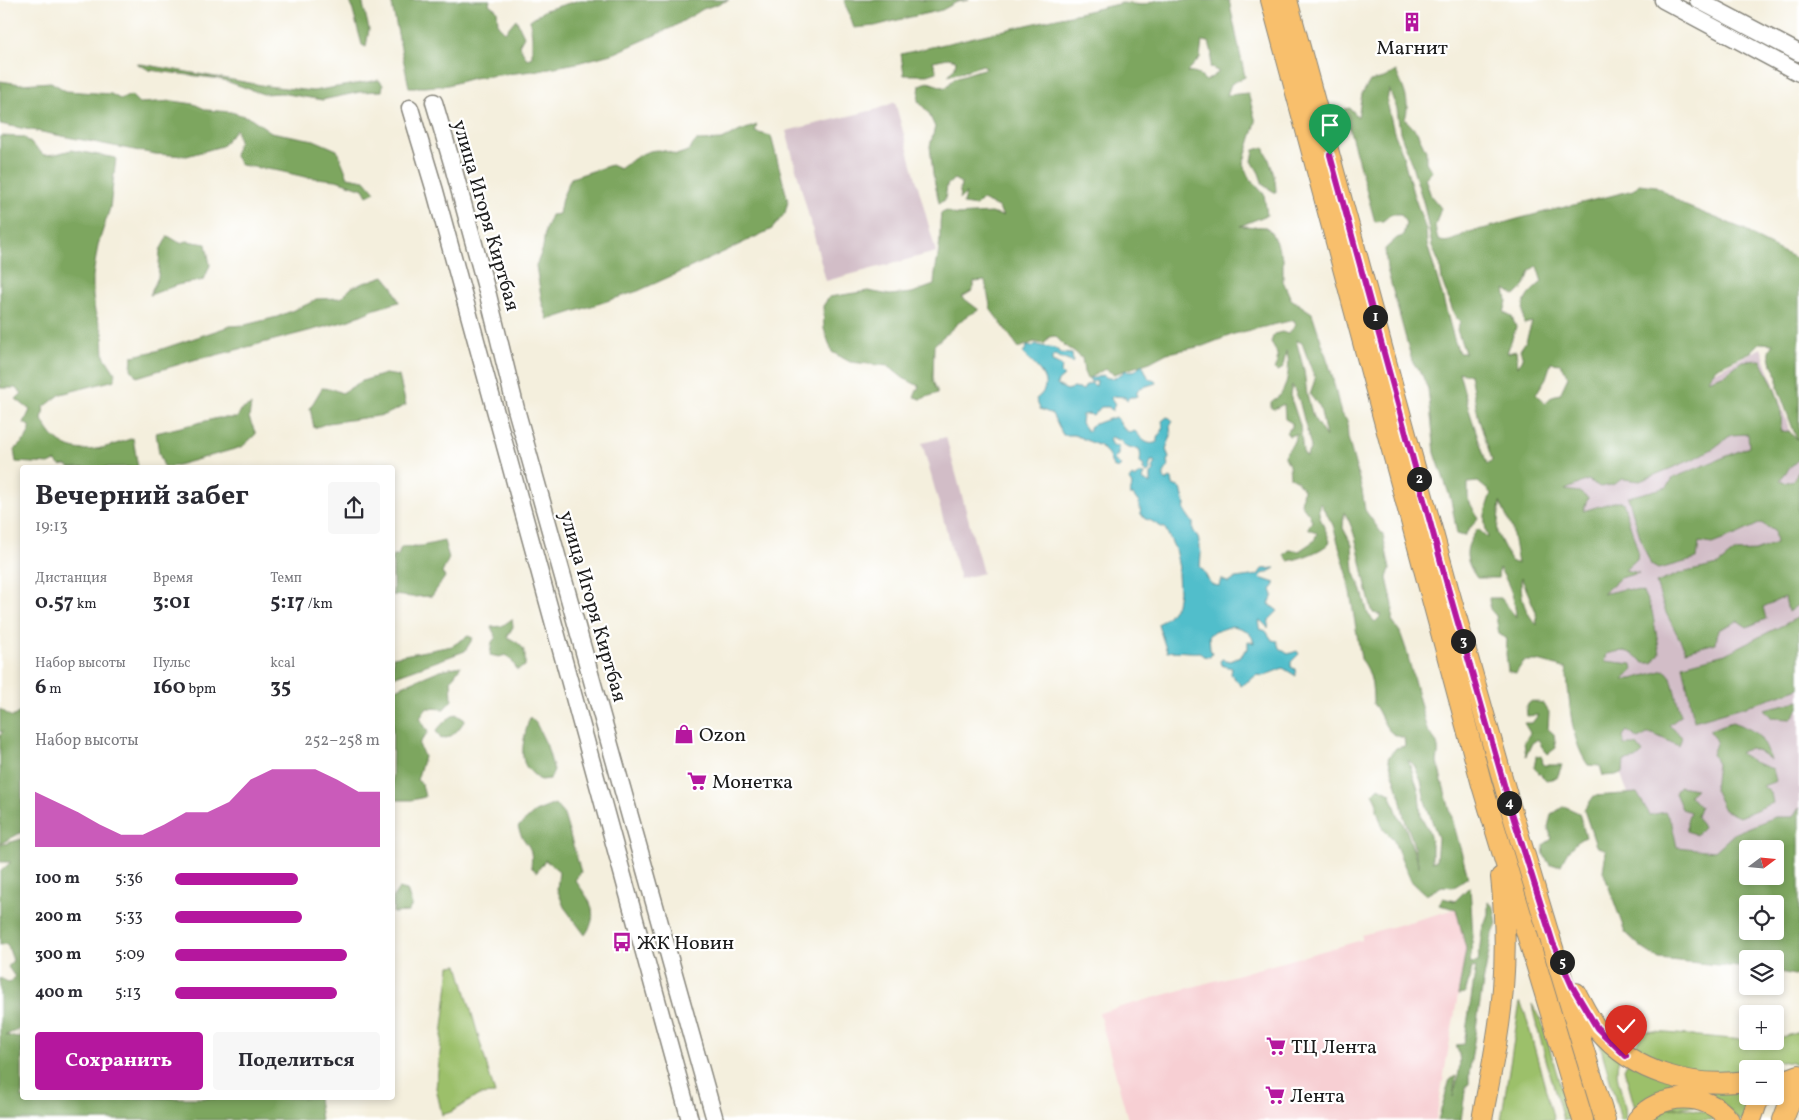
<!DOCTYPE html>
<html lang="ru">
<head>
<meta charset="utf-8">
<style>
	body { margin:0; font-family:Vollkorn,serif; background:#f7f7f7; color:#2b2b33; height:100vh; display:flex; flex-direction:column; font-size:19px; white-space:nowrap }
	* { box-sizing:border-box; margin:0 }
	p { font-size:16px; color:#7c7c81 }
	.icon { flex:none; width:28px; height:28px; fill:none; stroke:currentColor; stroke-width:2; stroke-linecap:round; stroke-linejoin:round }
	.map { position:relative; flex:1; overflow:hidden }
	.drawer { position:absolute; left:20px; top:465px; width:375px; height:635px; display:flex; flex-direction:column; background:#fff; border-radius:5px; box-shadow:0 2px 8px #0003 }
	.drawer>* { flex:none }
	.needle { width:32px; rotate:74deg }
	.fabs { position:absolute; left:1739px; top:840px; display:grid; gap:10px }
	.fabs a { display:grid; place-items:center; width:45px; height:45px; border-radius:5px; background:#fff; box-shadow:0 2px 8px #0003; font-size:25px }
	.pin { position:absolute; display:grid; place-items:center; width:42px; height:42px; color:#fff; margin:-51px -21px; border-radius:50% 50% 50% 0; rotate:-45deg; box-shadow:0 0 5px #0007 }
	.pin .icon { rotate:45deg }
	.km { position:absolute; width:25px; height:25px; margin:-12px; border-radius:50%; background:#222; color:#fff; font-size:14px; line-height:25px; text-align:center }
	.round { display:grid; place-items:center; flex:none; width:52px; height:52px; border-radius:5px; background:#f7f7f7 }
	.summary { display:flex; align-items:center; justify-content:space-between; height:85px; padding:0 15px }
	h1 { font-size:28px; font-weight:700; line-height:38px }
	.figures { display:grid; grid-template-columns:repeat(3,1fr); gap:8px; height:85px; padding:5px 15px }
	.figures div { display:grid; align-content:center }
	.figures b { font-size:21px; font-weight:700 }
	.figures small { font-size:14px; font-weight:400 }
	.figures p { font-size:14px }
	.chart { height:140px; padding:10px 15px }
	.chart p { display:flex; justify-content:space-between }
	.chart svg { width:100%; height:90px; margin-top:5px; fill:#b5179e; opacity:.7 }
	.cta { display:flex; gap:10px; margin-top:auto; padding:10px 15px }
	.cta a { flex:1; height:58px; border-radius:5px; background:#b5179e; color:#fff; font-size:20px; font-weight:700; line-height:58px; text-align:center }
	.cta a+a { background:#f7f7f7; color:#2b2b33 }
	ul { padding:0 15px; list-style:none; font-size:16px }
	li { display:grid; grid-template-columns:80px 60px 1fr; align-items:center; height:38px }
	li i { height:12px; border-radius:6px; background:#b5179e }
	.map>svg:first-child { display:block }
	.built { fill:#f7cfd3 }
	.industrial { fill:#d2bdc7 }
	.green { fill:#9cc06a; stroke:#5c6e43 }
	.forest { fill:#7da65e; stroke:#4c613d; fill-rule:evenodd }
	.water { fill:#51becb; stroke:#366d74 }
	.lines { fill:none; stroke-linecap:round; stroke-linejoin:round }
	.minor-casing { stroke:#88867c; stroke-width:19 }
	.major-casing { stroke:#88867c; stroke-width:22 }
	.minor { stroke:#fff; stroke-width:16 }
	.major { stroke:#f8bf6c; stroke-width:20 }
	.route-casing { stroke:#fff; stroke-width:10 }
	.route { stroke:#b5179e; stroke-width:6 }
	.labels { text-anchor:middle; stroke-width:4.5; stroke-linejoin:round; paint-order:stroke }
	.poi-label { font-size:20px; fill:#1c1c1c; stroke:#fff; text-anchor:start }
	.street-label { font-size:20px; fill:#1c1c1c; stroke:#fff }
</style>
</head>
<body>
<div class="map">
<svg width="1799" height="1120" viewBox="0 0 1799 1120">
	<rect width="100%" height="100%" fill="#fff"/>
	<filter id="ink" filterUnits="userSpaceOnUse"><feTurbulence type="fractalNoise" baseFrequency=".02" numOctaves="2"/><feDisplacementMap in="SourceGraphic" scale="10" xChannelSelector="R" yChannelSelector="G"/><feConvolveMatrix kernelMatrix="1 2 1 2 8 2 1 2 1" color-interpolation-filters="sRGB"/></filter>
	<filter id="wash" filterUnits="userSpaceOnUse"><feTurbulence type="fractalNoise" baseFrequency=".0096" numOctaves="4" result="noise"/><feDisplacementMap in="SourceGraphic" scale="20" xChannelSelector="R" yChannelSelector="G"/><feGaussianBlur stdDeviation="1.12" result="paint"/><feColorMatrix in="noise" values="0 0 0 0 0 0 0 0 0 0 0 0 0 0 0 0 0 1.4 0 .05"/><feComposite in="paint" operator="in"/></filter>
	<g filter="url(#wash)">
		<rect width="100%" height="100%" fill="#f4efdd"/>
		<path class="built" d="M1456 909 1466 949 1436 1120H1128L1099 1013 1362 940V935Z"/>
		<path class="industrial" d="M895 102 936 252 826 281 786 131 878 109Z
			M1761 348 1799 455V842L1775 849H1748L1660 875 1624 783 1513 475Z
			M946 437 983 573 960 579 922 443Z"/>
		<path class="green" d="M458 965 495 1094 479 1095 451 1112 442 1115 436 1088 450 966Z
			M1520 1002 1525 1013 1554 1120H1501Z
			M1532 1004 1543 1025 1570 1120H1563L1535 1020Z
			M1644 1031 1765 1042 1775 1041V1039L1799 1032V1064L1778 1061 1774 1066 1781 1071 1775 1072V1069H1748L1747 1076 1734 1077 1668 1067 1634 1048Z
			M1598 1037 1620 1057C1610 1077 1629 1099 1625 1120H1621Z
			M1627 1063 1747 1091 1748 1096H1751L1743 1120H1738L1722 1103 1636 1112 1624 1069Z
			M1677 1107 1707 1112 1720 1120H1650L1665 1109Z"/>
		<path class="forest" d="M350 0H362L369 29 366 47 362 45Z
			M391 0H490L489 4 497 10 498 25 505 32 516 19 524 36 519 45 527 59 532 57V37L530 20 545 10 580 0H729L703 9 673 27 615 53 577 63 533 71 473 78 448 85 425 87H409Z
			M844 0H969L957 2 942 10 902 19 875 26 854 28Z
			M1158 0H1229L1245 77 1231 84 1227 95 1248 93 1256 122 1243 164 1249 178 1264 194 1267 215 1240 226 1266 227 1271 232 1283 258V281L1291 299 1312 313 1331 371 1341 414 1347 420 1348 438 1362 490 1365 510 1383 535 1390 569 1387 578 1393 605 1392 621 1400 632 1406 649 1427 730C1438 742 1440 746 1437 762L1468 877 1453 887 1442 886 1426 895 1411 881 1393 839 1383 829 1377 811V801L1373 793 1379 787 1390 793 1399 817 1405 826 1419 867 1412 839 1404 817 1399 792 1388 758 1396 748 1405 746 1404 738C1400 737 1395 735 1392 733 1383 727 1381 712 1373 704 1373 688 1372 672 1361 659L1347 574 1333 525 1320 503C1315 516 1327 529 1330 542 1323 551 1299 559 1288 561L1284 555 1289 550 1299 551 1314 541 1317 533 1308 528 1312 521 1309 514 1301 504 1303 489 1297 481 1290 477 1289 465 1284 455 1292 445 1297 434 1289 436 1286 432 1292 427V423L1285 419 1284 404 1274 409 1271 408V402C1274 399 1279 397 1281 394 1288 385 1291 360 1286 351L1283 367 1279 371 1274 369C1280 359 1277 351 1271 342L1274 334 1282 332 1288 334 1296 325 1294 320 1234 334 1203 346 1167 353 1150 362 1114 374 1105 369 1087 379 1084 372 1082 358 1065 346 1055 336 1049 337 1044 344 1034 342 1019 348 991 310 985 281 974 282 972 291 962 297 979 310 965 317 934 345 933 381 938 393 921 399 914 397 919 386 903 378 888 366 850 362 832 352 824 329 823 306 829 297 868 291 890 295 912 293 934 285C934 272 938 261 939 249 941 237 939 225 941 213L947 211 956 215 991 213 1003 216 998 207 982 200 976 206 963 204 966 193 959 200 961 183 954 179 947 185 945 200 939 203 933 174 930 146 935 127 928 112 918 101 920 85 928 82 946 88 954 78 986 68 983 65 948 76 955 67 956 60 948 58 933 61 937 72 928 75H904L901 54 1122 3 1143 5ZM1202 41 1209 42 1212 53 1210 67 1219 72 1206 81 1198 74 1187 72 1200 58ZM1296 340 1302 343 1315 379 1310 395 1320 407 1326 437 1313 417 1307 395 1304 370ZM1292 385 1299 400 1311 447 1306 457 1303 452 1300 425 1290 395ZM1344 512C1360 536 1363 584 1373 613L1382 615 1375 622 1368 614 1362 591 1354 571 1352 545 1343 528ZM1408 760 1414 765 1421 781 1425 801 1438 838 1436 861H1432V844L1428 829 1421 816 1419 792Z
			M136 63 267 86 313 91 379 80 383 85 382 91 360 92 322 100 281 93 263 94 220 79 149 70Z
			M1396 71C1403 88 1411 101 1405 119L1417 132 1426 151V162L1432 172 1425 178 1431 196 1441 208 1435 226 1438 240C1451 246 1461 233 1473 231 1490 228 1505 222 1521 218 1559 208 1596 200 1633 190L1639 184 1656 186 1686 206 1746 230 1759 240 1799 260V459L1790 467 1780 480 1784 483 1793 480 1799 471V604L1788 612 1785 597 1763 607 1766 619 1747 627 1738 621 1718 630 1716 643 1686 651 1666 613 1656 583 1681 573 1718 565 1734 552 1755 551 1776 543 1774 531 1761 523 1738 534 1712 544 1699 542 1697 559 1658 569 1651 565 1642 543 1628 497 1667 487 1673 478 1749 447 1748 434 1731 435 1714 448 1696 458 1640 481 1623 479 1612 485 1600 487 1588 480 1565 490 1579 492 1588 498 1583 511 1613 502H1623L1638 551 1637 559 1625 570 1639 573 1620 578 1602 594 1625 589 1643 592 1652 611 1660 653 1653 663H1644C1629 650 1626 649 1607 654L1605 661 1632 664 1633 671 1623 679H1632L1665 670 1671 677 1681 716 1669 725 1682 737 1679 746 1653 734H1647L1639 739 1627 731 1623 736 1624 745H1637L1643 753 1636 759 1624 761 1623 772 1616 775 1603 776 1600 766 1588 765C1569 738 1570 699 1566 667L1564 668 1538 661H1524L1516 673 1508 671 1506 654 1507 639 1499 634 1496 616 1490 609 1489 598H1501L1516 617C1515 598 1509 583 1499 568L1498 578H1477C1463 559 1464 547 1478 529L1488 538C1482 519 1485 511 1491 493L1478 482 1468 483V499L1478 518 1464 536 1457 534 1451 500 1435 453 1428 389 1422 375 1412 361 1387 269 1385 249 1397 238 1403 236 1406 223 1401 214H1391L1383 221 1375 222 1344 109 1350 108 1358 117 1362 94 1370 81 1384 78ZM1389 89 1397 109 1400 132 1412 165 1424 205 1432 246 1440 265 1442 281 1454 314 1460 323 1457 330 1465 353H1459L1454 339 1441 291 1427 244 1426 230 1413 193 1402 152 1394 132 1387 102ZM1537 266 1542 282C1525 296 1521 302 1524 324L1532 322 1526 341 1520 350 1523 358 1518 367 1516 351 1507 353 1516 327 1512 317 1504 313 1507 301 1505 289 1515 296 1525 286 1530 271ZM1760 343 1773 344 1769 350 1772 365 1778 377V388L1797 440 1789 431 1780 432C1786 406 1772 383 1761 360L1742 361 1725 374 1707 380 1716 368 1751 352ZM1551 363 1561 364 1568 377 1560 394 1552 396 1545 404 1536 394 1546 378ZM1459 372 1470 375 1479 420 1492 460 1487 464 1470 413ZM1500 502 1512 529 1518 564 1511 561 1497 533ZM1521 577 1536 612 1537 625C1523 610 1521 597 1521 577Z
			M0 81 21 84 51 82 66 91 111 94 120 99 131 95 139 103 173 101 194 104 207 110 231 112 251 118 271 132 314 140 337 150 348 177 365 180 375 192 367 196 363 189 336 180 305 177 279 171 241 165 234 155 239 141 236 129 222 146 187 156 155 154 0 124Z
			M757 125 755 132 771 136 788 201 785 213 772 229 709 259 638 291 548 320 542 302 536 266 543 248 545 230 551 215 559 214 562 198 571 178 611 165 620 169C639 155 652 143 676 155L688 151 696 141 722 140 740 131Z
			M0 136 24 137 44 155 56 154 71 150 116 158 110 208 98 245 93 276V296L95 312 103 333 104 356 115 373V380L61 394 44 407 42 420C46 426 50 434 56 439 79 459 107 447 133 438L138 467 70 468 66 465 60 466 55 461 49 464 16 462 14 450 26 439 31 427 24 423 30 410 16 399 22 393 15 388H0Z
			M1264 147C1270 162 1276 176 1276 193L1263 185 1259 173 1252 161 1254 150Z
			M168 236 180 243 187 241 206 244 210 265 204 280 177 285 150 295 158 277 160 250Z
			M384 276 393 287 399 302 375 309 347 321 213 356 197 359 137 377 131 369 132 356 156 351 230 326 245 325 277 317 308 304 316 299 341 298 352 287Z
			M385 374 399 376 406 405 385 415 328 423 314 428 310 408 322 388 332 389 342 393 362 381Z
			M251 405 249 418 256 434 242 447 171 467H164L159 453 156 433 218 418H237L241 410Z
			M444 541 449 558 442 573 445 577 432 596 412 597 393 595V556H398L401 547 422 546Z
			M1799 617V688L1760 702 1694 721 1683 665 1725 654Z
			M512 619 513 627 507 637C523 645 526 648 525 666L517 670 512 661 506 655 499 657 490 655 492 642 496 637 491 627 502 626Z
			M468 636 473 638 465 651 393 677V657L452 646Z
			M461 666 451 680 452 700 444 709 427 708 420 718 428 732 419 744 424 757 417 780 422 784 425 797 412 800H397L392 797 393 690 440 670Z
			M1532 701 1543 703 1549 712 1548 729 1554 734 1556 748 1548 754 1542 747 1538 739 1532 743 1526 756 1524 742 1530 733 1524 723H1532L1538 715 1527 716 1526 705Z
			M1799 701V708L1791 719 1772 718 1764 709Z
			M0 709 12 717 22 711V832L0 844V736L3 731 0 732Z
			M456 714 465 720C459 729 453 738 441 739L436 731 446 720Z
			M530 717 536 723 547 746 554 771 550 779 540 780C534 775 526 769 524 762 520 749 526 729 530 717Z
			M1732 722C1757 731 1761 734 1771 760L1758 751 1749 748 1740 753 1753 762 1773 769 1776 781 1763 786 1771 793 1773 803 1739 817 1724 810 1714 789 1717 763 1712 754 1717 741 1709 730Z
			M1542 755 1543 765H1562L1557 778 1546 780 1534 768 1536 756Z
			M1679 786 1696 789 1689 795 1700 807 1697 816 1703 828 1696 835 1687 831V821L1690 812 1682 809 1675 793Z
			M1637 793 1650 815 1665 812 1672 824 1677 847 1715 851 1735 833 1775 817H1793L1799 808V976L1775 971V959H1748L1747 968 1659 959 1642 948 1625 932 1603 871 1606 851 1596 846 1584 810 1594 796ZM1748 849H1775V876H1748ZM1748 904H1775V931H1748Z
			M555 804 564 815 581 872 575 880C589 899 601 913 585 935L564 907 557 889 559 871 545 860 537 872 531 867C534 842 524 847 518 827L535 812Z
			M1564 806 1579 813 1586 837C1573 841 1566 854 1561 865H1550L1544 855 1543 845 1552 839 1548 827 1551 815Z
			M22 839V1026L20 1029 6 1035 18 1038 22 1035V1098H318L321 1120H0V978L10 983 15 977 8 967 13 960 7 944 0 945V872L11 862H0V845Z
			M1470 886 1473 937 1470 963 1478 962 1482 930 1488 914V902L1494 907 1497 924 1492 936 1483 983 1469 1074V1084L1466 1086 1461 1120H1438L1450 1079 1456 1076 1453 1097C1457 1079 1464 1063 1456 1045L1464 1044 1476 967 1472 968 1465 994 1458 995 1466 949 1456 909 1439 905 1443 898 1455 901Z
			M399 888 407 890 412 905 408 912 393 913V897Z"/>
		<path class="water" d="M1036 344C1044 349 1055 344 1060 353L1072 354 1073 361 1072 363C1066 359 1061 359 1055 355L1052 357V362L1062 366 1061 373 1064 376 1058 381 1057 385 1067 390 1073 388 1083 390 1086 385 1091 383 1096 386 1097 381 1091 382 1089 378H1094L1103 375C1111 382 1119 376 1126 370L1128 372 1136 370 1142 364 1149 379 1155 381 1156 383 1140 388 1137 391V396L1134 397H1130L1127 400 1125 397 1113 396 1111 398 1115 404 1112 411 1109 407H1101L1093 416 1089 414 1082 415 1081 423 1087 431H1089V427C1098 422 1106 420 1116 417L1124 429 1130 433 1135 431C1141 438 1147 447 1157 442V438C1162 434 1164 428 1162 421L1167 417 1170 418 1173 421 1170 426 1171 436 1166 449 1169 458 1167 461 1168 467C1164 472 1162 476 1166 481L1170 478 1172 479 1173 485 1181 488 1185 505 1184 510 1193 523V530L1198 537 1201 553 1200 567C1208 573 1206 586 1219 586L1221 579 1229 583 1236 578 1258 575 1262 569 1275 568 1266 573 1262 574 1260 578 1275 583V585L1271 590 1273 595 1269 604 1278 611 1269 620 1268 628 1261 621H1259L1260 626 1259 629 1266 631 1272 640 1277 641 1279 648 1288 654 1297 651 1299 654 1291 662V667L1295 669 1296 676 1283 668 1263 676 1257 675 1241 686 1231 674 1232 668 1221 665 1220 661 1222 659 1231 661 1243 654 1244 651 1248 649V641L1254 643 1252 637 1250 635V633C1247 630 1237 627 1232 626L1214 632 1209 635 1210 649 1212 653 1210 657 1203 656 1200 652C1188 653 1178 650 1167 652L1158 624 1168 616 1177 604 1179 591 1178 573 1179 568 1175 549 1165 528C1157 526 1153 520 1145 519L1141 514 1139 503 1133 495H1130L1132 485 1129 480 1132 476 1135 478 1140 474H1144L1142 479 1151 484V474L1154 471 1153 466 1155 463 1154 461H1151L1149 468 1151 470 1147 473 1143 470 1144 466 1140 463C1140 459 1142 454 1138 448 1130 449 1125 449 1121 441L1111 437 1109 439 1112 446H1118V455L1114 458 1115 461 1121 466 1118 469 1113 467 1108 454 1100 446 1074 435H1063L1052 414 1040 409 1036 399C1058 383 1035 365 1023 354L1027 346 1032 347Z"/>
	</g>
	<g filter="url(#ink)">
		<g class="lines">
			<defs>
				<path id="minor" d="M1663 0 1799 73
					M1698 0 1799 53
					M434 102 452 163 488 295 516 409 715 1120
					M410 108 435 191 690 1120"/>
				<path id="major" d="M1271 0 1482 785 1583 1120
					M1287 0 1448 588 1513 816 1605 1120
					M1576 993C1583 1006 1589 1019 1598 1030 1635 1074 1691 1088 1748 1081
					M1775 1084 1799 1075
					M1482 1120C1490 1076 1500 1032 1503 988 1506 951 1505 914 1501 877
					M1637 1120C1659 1092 1708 1091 1729 1120
					M1751 1120 1757 1103 1762 1096
					M1783 1120 1792 1096 1799 1090"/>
			</defs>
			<use href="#minor" class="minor-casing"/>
			<use href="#major" class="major-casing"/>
			<use href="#minor" class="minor"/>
			<use href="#major" class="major"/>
		</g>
	</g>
	<g class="lines" filter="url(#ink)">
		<defs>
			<path id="route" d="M1330 155 1448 588 1513 816 1553 943 1572 986 1597 1028 1626 1056"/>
		</defs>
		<use href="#route" class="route-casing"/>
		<use href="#route" class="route"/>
	</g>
	<defs>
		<symbol id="building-bare" viewBox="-9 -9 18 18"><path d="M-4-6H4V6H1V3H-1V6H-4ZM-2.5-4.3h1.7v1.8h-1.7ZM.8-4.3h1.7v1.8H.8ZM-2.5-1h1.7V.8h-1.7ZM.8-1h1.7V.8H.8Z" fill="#b5179e" stroke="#fff" stroke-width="2.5" paint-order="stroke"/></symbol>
		<symbol id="shop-bare" viewBox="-9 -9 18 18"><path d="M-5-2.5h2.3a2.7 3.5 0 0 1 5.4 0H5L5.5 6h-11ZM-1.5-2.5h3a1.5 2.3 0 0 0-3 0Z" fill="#b5179e" stroke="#fff" stroke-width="2.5" paint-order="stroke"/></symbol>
		<symbol id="supermarket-bare" viewBox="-9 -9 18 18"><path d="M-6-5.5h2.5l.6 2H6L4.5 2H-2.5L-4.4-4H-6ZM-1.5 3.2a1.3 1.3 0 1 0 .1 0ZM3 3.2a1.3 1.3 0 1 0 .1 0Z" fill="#b5179e" stroke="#fff" stroke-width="2.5" paint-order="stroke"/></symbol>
		<symbol id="bus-bare" viewBox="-9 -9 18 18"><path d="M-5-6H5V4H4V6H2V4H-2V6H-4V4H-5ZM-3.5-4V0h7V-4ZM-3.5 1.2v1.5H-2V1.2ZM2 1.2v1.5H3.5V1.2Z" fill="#b5179e" stroke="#fff" stroke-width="2.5" paint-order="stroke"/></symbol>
	</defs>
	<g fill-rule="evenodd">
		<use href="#building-bare" x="1398" y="8" width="28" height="28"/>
		<use href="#shop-bare" x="670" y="720" width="28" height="28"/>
		<use href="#supermarket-bare" x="683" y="767" width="28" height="28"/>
		<use href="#bus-bare" x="608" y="928" width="28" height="28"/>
		<use href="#supermarket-bare" x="1262" y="1032" width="28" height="28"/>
		<use href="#supermarket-bare" x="1261" y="1081" width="28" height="28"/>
	</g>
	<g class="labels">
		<g class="poi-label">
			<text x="1412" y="54" text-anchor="middle">Магнит</text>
			<text x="699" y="741">Ozon</text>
			<text x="712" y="788">Монетка</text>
			<text x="637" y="949">ЖК Новин</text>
			<text x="1291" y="1053">ТЦ Лента</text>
			<text x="1290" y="1102">Лента</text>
		</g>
		<g class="street-label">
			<text transform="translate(487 215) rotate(74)" y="7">улица Игоря Киртбая</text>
			<text transform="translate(594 606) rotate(74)" y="7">улица Игоря Киртбая</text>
		</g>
	</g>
</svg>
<div class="fabs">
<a><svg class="needle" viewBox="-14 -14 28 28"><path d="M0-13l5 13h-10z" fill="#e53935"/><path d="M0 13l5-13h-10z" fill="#7c7c81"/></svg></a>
<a><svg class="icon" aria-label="locate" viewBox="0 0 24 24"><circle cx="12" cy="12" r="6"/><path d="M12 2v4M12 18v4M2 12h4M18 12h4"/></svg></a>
<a><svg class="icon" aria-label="layers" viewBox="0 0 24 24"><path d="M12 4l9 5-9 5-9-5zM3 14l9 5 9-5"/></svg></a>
<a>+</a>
<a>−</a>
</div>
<div class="pin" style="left:1330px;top:155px;background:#1e9e55"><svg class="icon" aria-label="arrive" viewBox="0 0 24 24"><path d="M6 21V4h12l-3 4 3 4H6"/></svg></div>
<div class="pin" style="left:1626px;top:1056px;background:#d93025"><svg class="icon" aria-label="check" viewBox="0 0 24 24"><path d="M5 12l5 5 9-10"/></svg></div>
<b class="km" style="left:1375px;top:317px">1</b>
<b class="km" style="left:1419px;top:479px">2</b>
<b class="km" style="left:1463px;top:641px">3</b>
<b class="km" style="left:1509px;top:803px">4</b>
<b class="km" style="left:1562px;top:962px">5</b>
<section class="drawer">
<div class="summary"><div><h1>Вечерний забег</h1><p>19:13</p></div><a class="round"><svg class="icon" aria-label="share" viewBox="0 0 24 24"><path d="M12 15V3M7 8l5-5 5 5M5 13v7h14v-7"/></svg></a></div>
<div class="figures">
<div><p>Дистанция</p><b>0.57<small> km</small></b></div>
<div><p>Время</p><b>3:01</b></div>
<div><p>Темп</p><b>5:17<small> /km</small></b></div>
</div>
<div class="figures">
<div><p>Набор высоты</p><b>6<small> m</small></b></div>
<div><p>Пульс</p><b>160<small> bpm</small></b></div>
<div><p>kcal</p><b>35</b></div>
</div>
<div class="chart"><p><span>Набор высоты</span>252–258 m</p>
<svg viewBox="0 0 160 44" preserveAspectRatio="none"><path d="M0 44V17L10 22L20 27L30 33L40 38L50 38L60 33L70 27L80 27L90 22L100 11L110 6L120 6L130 6L140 11L150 17L160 17V44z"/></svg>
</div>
<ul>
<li><b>100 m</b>5:36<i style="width:60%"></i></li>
<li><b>200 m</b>5:33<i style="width:62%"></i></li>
<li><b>300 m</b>5:09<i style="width:84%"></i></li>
<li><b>400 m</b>5:13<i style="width:79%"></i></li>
</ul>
<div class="cta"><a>Сохранить</a><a>Поделиться</a></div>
</section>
</div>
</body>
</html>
